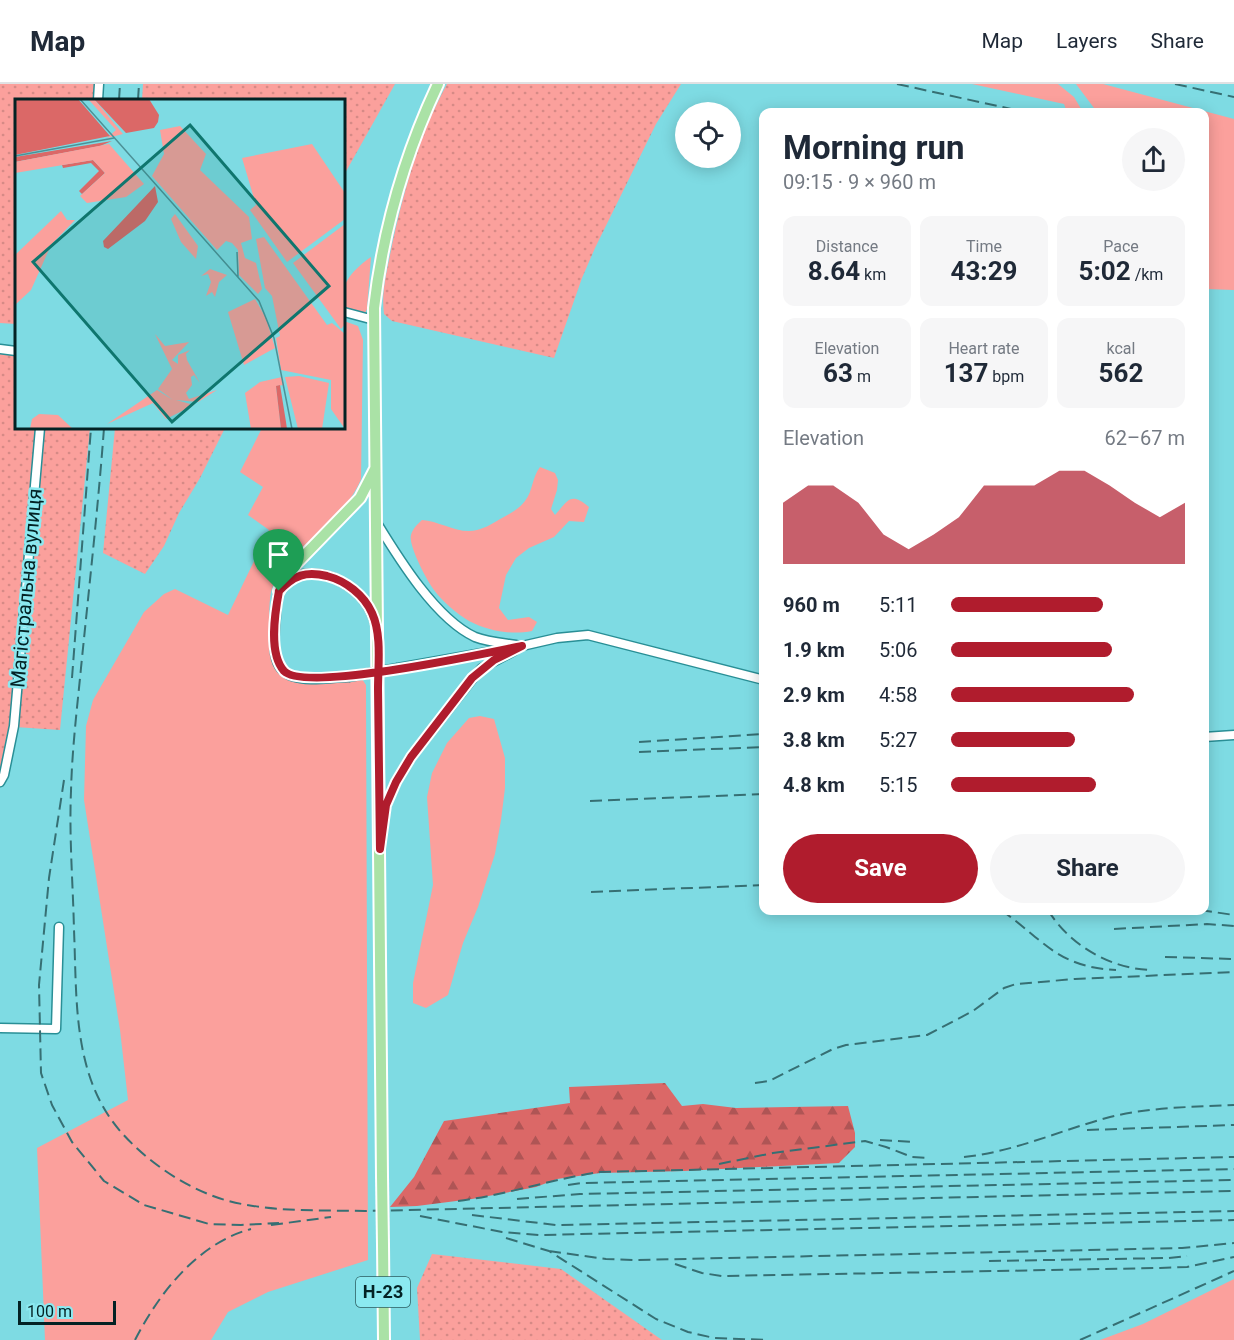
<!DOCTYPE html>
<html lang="en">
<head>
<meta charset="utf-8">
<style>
	body { margin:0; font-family:Roboto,sans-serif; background:#f6f6f7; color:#1f2937; height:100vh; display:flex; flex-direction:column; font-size:22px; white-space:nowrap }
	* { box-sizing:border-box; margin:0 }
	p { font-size:20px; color:#747a83 }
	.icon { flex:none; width:33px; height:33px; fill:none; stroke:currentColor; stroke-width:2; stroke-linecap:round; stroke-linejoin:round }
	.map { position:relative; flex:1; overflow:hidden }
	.side { position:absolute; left:759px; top:24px; width:450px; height:807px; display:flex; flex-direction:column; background:#fff; border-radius:12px; box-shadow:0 3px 15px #0003 }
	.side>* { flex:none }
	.buttons { position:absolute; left:675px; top:18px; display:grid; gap:12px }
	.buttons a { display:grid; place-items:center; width:66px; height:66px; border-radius:50%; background:#fff; box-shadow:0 3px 15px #0003; font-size:30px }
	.scale { position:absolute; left:18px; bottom:15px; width:98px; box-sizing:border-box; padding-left:6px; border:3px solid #032224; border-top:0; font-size:16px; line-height:21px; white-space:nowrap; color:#032224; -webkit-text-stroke:4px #8be9f0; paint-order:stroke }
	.pin { position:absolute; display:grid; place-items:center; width:51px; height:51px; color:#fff; margin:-62px -26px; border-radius:50% 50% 50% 0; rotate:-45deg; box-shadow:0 0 6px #0007 }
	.pin .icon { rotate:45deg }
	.round { display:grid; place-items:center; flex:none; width:63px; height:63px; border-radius:32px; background:#f6f6f7 }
	.overview { display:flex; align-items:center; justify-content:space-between; height:102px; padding:0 24px }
	h1 { font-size:33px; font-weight:700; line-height:45px }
	.stats { display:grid; grid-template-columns:repeat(3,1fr); gap:9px; height:102px; padding:6px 24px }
	.stats div { display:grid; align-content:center; border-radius:12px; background:#f6f6f7; text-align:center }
	.stats b { font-size:26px; font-weight:700 }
	.stats small { font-size:16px; font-weight:400 }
	.stats p { font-size:16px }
	.chart { height:168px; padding:12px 24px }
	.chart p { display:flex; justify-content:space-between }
	.chart svg { width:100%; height:108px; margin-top:6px; fill:#b01c2d; opacity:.7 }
	.cta { display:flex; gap:12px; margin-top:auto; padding:12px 24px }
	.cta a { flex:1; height:69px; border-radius:36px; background:#b01c2d; color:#fff; font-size:24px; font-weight:700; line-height:69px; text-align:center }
	.cta a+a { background:#f6f6f7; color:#1f2937 }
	ul { padding:0 24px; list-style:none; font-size:20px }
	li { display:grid; grid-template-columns:96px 72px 1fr; align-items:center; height:45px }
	li i { height:15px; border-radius:8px; background:#b01c2d }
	header { display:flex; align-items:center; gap:36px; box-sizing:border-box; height:84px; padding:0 30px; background:#fff; border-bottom:2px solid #e0e1e3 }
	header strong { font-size:28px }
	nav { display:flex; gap:33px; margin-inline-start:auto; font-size:21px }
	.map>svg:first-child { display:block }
	.green { fill:#fba09c }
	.forest { fill:url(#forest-firs) }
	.garden { fill:url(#garden-dots) }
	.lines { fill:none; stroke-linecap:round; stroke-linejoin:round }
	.minor-casing { stroke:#298f96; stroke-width:11 }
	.major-casing { stroke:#fff; stroke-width:14 }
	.minor { stroke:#fff; stroke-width:8 }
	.major { stroke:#aae2a6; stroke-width:10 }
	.rail { stroke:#366f73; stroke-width:2; stroke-dasharray:12 6; stroke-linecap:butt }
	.minor-bridge-casing { stroke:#298f96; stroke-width:11; stroke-linecap:butt }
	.major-bridge-casing { stroke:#fff; stroke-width:14; stroke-linecap:butt }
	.minor-bridge { stroke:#fff; stroke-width:8 }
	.major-bridge { stroke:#aae2a6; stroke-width:10 }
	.route-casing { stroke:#fff; stroke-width:12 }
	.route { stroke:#b01c2d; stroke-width:8 }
	.labels { text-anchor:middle; stroke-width:5; stroke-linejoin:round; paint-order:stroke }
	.shield { fill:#8be9f0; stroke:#2c5e61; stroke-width:1.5 }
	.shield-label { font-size:18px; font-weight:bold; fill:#032224 }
	.street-label { font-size:20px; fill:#032224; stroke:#8be9f0 }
	.inset-road { fill:none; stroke:#4d9197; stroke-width:1.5 }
	.view { fill:#0f766e; fill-opacity:0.15; stroke:#0f766e; stroke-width:3 }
	.inset-edge { fill:none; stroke:#032224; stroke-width:3 }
</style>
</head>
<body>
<header>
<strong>Map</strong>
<nav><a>Map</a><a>Layers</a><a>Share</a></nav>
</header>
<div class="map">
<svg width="1234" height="1256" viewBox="0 0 1234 1256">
	<defs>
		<pattern id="forest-firs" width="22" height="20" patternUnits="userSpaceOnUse" patternTransform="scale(1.5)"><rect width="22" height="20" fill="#db6867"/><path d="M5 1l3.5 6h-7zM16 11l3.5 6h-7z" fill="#af5555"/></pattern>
		<pattern id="garden-dots" width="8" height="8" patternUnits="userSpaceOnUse" patternTransform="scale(1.5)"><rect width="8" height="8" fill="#fba09c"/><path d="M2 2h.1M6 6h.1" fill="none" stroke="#d68a86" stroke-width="1.8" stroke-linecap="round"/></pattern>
	</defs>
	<rect width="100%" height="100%" fill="#7edbe3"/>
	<path class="green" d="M972 0H1058L1074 13 1083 28H1067L1064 20Z
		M1076 0H1103L1234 35V206L1205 205 1204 28H1097Z
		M371 173 367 225 365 229 345 225C336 202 354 185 371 173Z
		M344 237 358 242 363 256 361 395C343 441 282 467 271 508 268 524 270 543 270 559 268 614 326 598 362 595L366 601 368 1176 268 1208 228 1228 211 1256H45L37 1064 128 1016 120 946 84 716 86 642 93 616 144 528 164 510 175 505 228 531 269 446 248 431 263 403 240 388 262 344H344Z
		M540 383 555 389 558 396 557 406 551 425 555 431C568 417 570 407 589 423L584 438 569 437 554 453 529 464 516 474 506 491 499 524 508 536 529 533 537 538 532 547C511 551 488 547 469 537 457 530 442 517 434 506 427 497 408 461 411 451 413 444 417 441 422 436 440 437 459 451 477 446 486 444 495 438 502 434 511 429 519 425 525 417 533 407 532 393 540 383Z
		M480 632 494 635 505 674V704L501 736 495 770 478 823 463 859 448 911 426 924 413 919V899L433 801 427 713 432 689 447 659 469 634Z
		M1234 1195V1256H1100L1143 1240Z"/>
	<path class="forest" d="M665 999 682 1022 703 1020 736 1024 848 1022 855 1049V1063L839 1079 684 1087 600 1089 557 1095 536 1103 472 1115 417 1122 390 1123 414 1093 444 1037 570 1019 569 1003Z"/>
	<path class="garden" d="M0 0H96L95 16H16V240L0 239Z
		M143 0H395L344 91V16H142Z
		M447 0H681L656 40 595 164 582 194 554 274 392 237 384 230C381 208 387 187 391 166 403 109 419 51 447 0Z
		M0 265 16 267V344H90L60 646 15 643 0 698Z
		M115 344H225L200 394 179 429 164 462 145 490 103 469Z
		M432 1170 561 1185 662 1256H420L417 1204Z"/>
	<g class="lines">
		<defs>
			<path id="minor" d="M98 16 99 0
				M344 228 374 236
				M0 265 16 267
				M377 439C399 475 436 535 475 553 488 558 503 559 516 561
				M398 584 522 562 557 554 588 551 764 596
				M348 593C331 593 309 598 292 592 268 584 275 550 276 530 277 523 276 514 279 507 289 484 322 487 340 497 358 507 369 519 375 538
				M1204 653 1234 651
				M0 698 4 691 14 642 40 344
				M382 747 386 721 396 698 411 673 473 594 482 584 514 567
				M0 944 56 945 59 843"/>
			<path id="major" d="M279 507 287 490 296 480 360 414 375 385
				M382 1092 374 224C383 147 405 70 438 0
				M383 1161 384 1256"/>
		</defs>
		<use href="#minor" class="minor-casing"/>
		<use href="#major" class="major-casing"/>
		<use href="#minor" class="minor"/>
		<use href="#major" class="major"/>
		<path class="rail" d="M897 0 1025 28
			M1175 0 1234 13
			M119 16 120 0
			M138 16 139 0
			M104 344C98 424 89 504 81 584 77 625 72 666 71 707 69 753 73 800 74 846 77 915 72 992 121 1048 151 1082 197 1112 242 1120 282 1128 324 1126 365 1127L1234 1107
			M72 594 91 344
			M639 658 764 650
			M639 668 764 663
			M64 696 49 794 39 901 41 989 52 1021 72 1058 104 1097 144 1121 209 1140 241 1141 279 1139
			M590 717 764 710
			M591 808 764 801
			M1001 826C1045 857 1057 883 1116 886
			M1048 826C1069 861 1112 886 1153 886
			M1200 826 1234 831
			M1143 828 1176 826
			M1114 845 1207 840 1234 842
			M1165 873 1234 875
			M755 999 769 997 833 965 846 961 927 951 973 927 1004 904 1016 900 1075 895 1234 888
			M1087 1046 1234 1041
			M880 1056 914 1058
			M964 1073C1014 1068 1061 1046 1110 1033 1151 1023 1192 1023 1234 1021
			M719 1080 773 1069 865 1057 886 1063 912 1073 928 1074
			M568 1101 582 1099 1234 1085
			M517 1115 580 1110 1234 1096
			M458 1117C506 1111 552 1095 600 1088L1234 1073
			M472 1131 556 1141 1234 1127
			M420 1132 502 1148 539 1151 1234 1136
			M271 1141 331 1133
			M506 1154 549 1167 656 1235 688 1248 714 1254 768 1256
			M549 1167 606 1175 636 1176 1182 1164 1234 1159
			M989 1177 1168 1174 1187 1172
			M675 1180 702 1189 722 1192 1160 1184 1187 1183 1234 1173
			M135 1256C159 1209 198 1159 251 1145
			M1080 1256 1234 1187"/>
		<defs>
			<path id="minor-bridge" d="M348 593 398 584"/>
			<path id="major-bridge" d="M382 1092 383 1161"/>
		</defs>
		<use href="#minor-bridge" class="minor-bridge-casing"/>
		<use href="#major-bridge" class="major-bridge-casing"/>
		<use href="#minor-bridge" class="minor-bridge"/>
		<use href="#major-bridge" class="major-bridge"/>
	</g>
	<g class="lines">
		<defs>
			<path id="route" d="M279 507C275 528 268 569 284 587 305 609 486 569 522 562L494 576 472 594 411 673 396 698 386 721 380 765C379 712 379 659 378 605 378 581 382 551 372 529 364 511 346 497 327 492 306 487 294 491 279 507"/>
		</defs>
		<use href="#route" class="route-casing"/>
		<use href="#route" class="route"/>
	</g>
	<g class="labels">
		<rect class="shield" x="356" y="1193" width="54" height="30" rx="4.5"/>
		<g class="shield-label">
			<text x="383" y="1214">Н-23</text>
		</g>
		<g class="street-label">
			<text transform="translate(26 504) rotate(-85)" y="7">Магістральна вулиця</text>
		</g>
	</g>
	<g transform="translate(15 15)">
		<rect width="330" height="330" fill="#7edbe3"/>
		<path d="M73 0H79L108 35 92 39 101 31ZM165 27 191 55 185 71 234 118 237 140 226 144 230 159 241 164 247 190 243 195 224 176 223 151 217 144 211 142 202 151 137 77 149 55 145 31ZM46 112 52 121H60L36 146 16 191 0 206V156ZM160 115 183 147 181 160 166 143 156 120ZM195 170 212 176 204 183 200 198 197 193 191 197 196 183 193 175 186 177ZM140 235 150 247 174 243 157 261 163 265V256L175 251 171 255 172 261 185 284 179 276 176 278 177 286 171 294 174 300 202 291 183 303 161 301 179 306 151 320 138 304 92 325 142 291 158 301 143 290 157 270ZM267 278 269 286 261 287 266 330H236L230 294 245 283ZM24 315 43 316 58 330H15L17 320Z" fill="#fba09c"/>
		<path d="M0 0H63L95 37 0 56ZM79 0H134L144 16 143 23 139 29 111 34ZM97 42 85 47 0 63V58ZM78 61 90 74 67 95 64 92 84 72 76 64 48 69 47 66ZM140 87 143 103 130 122 93 150 89 148 88 142ZM265 286 271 323 272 330H266L261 287Z" fill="#db6867"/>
		<path d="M94 45 129 85 111 98 72 104 65 97 90 74 78 61 0 74V63ZM297 45 330 94V120L272 163 235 111 241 106 227 59ZM330 125V225L326 230 278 164ZM249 138 312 226 317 224 330 235V330L316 310V281L266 271 261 239 265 237 257 197 250 189 241 140ZM240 200 251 219 260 249 229 266 213 213ZM284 277 314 284 307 330H283L270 278Z" fill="#fba09c"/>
		<path class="inset-road" d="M65 0 244 202 259 239 277 330M0 57 99 39M222 153 223 178"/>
		<path class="view" d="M175 26 314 187 157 323 18 163Z"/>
		<rect width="330" height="330" class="inset-edge"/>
	</g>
</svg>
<div class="buttons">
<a><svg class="icon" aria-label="locate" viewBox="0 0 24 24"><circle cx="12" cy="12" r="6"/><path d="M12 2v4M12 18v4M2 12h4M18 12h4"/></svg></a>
</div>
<div class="scale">100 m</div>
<div class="pin" style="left:279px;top:507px;background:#1e9e55"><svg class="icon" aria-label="arrive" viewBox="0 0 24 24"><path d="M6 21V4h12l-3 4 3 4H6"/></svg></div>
<section class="side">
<div class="overview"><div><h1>Morning run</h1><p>09:15 · 9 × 960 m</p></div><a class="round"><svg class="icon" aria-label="share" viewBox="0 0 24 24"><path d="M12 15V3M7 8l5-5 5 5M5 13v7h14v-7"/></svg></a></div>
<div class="stats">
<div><p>Distance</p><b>8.64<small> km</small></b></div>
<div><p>Time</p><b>43:29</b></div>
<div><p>Pace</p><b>5:02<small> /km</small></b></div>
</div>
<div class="stats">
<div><p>Elevation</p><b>63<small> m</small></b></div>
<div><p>Heart rate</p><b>137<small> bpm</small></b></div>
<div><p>kcal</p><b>562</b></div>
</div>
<div class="chart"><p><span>Elevation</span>62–67 m</p>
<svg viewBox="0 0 160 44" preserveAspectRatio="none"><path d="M0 44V19L10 12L20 12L30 19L40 32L50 38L60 32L70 25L80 12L90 12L100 12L110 6L120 6L130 12L140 19L150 25L160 19V44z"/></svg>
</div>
<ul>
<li><b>960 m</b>5:11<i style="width:65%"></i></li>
<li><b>1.9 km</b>5:06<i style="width:69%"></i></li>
<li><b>2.9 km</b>4:58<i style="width:78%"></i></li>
<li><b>3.8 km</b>5:27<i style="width:53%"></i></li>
<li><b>4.8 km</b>5:15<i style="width:62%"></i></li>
</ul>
<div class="cta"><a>Save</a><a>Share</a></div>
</section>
</div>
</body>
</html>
